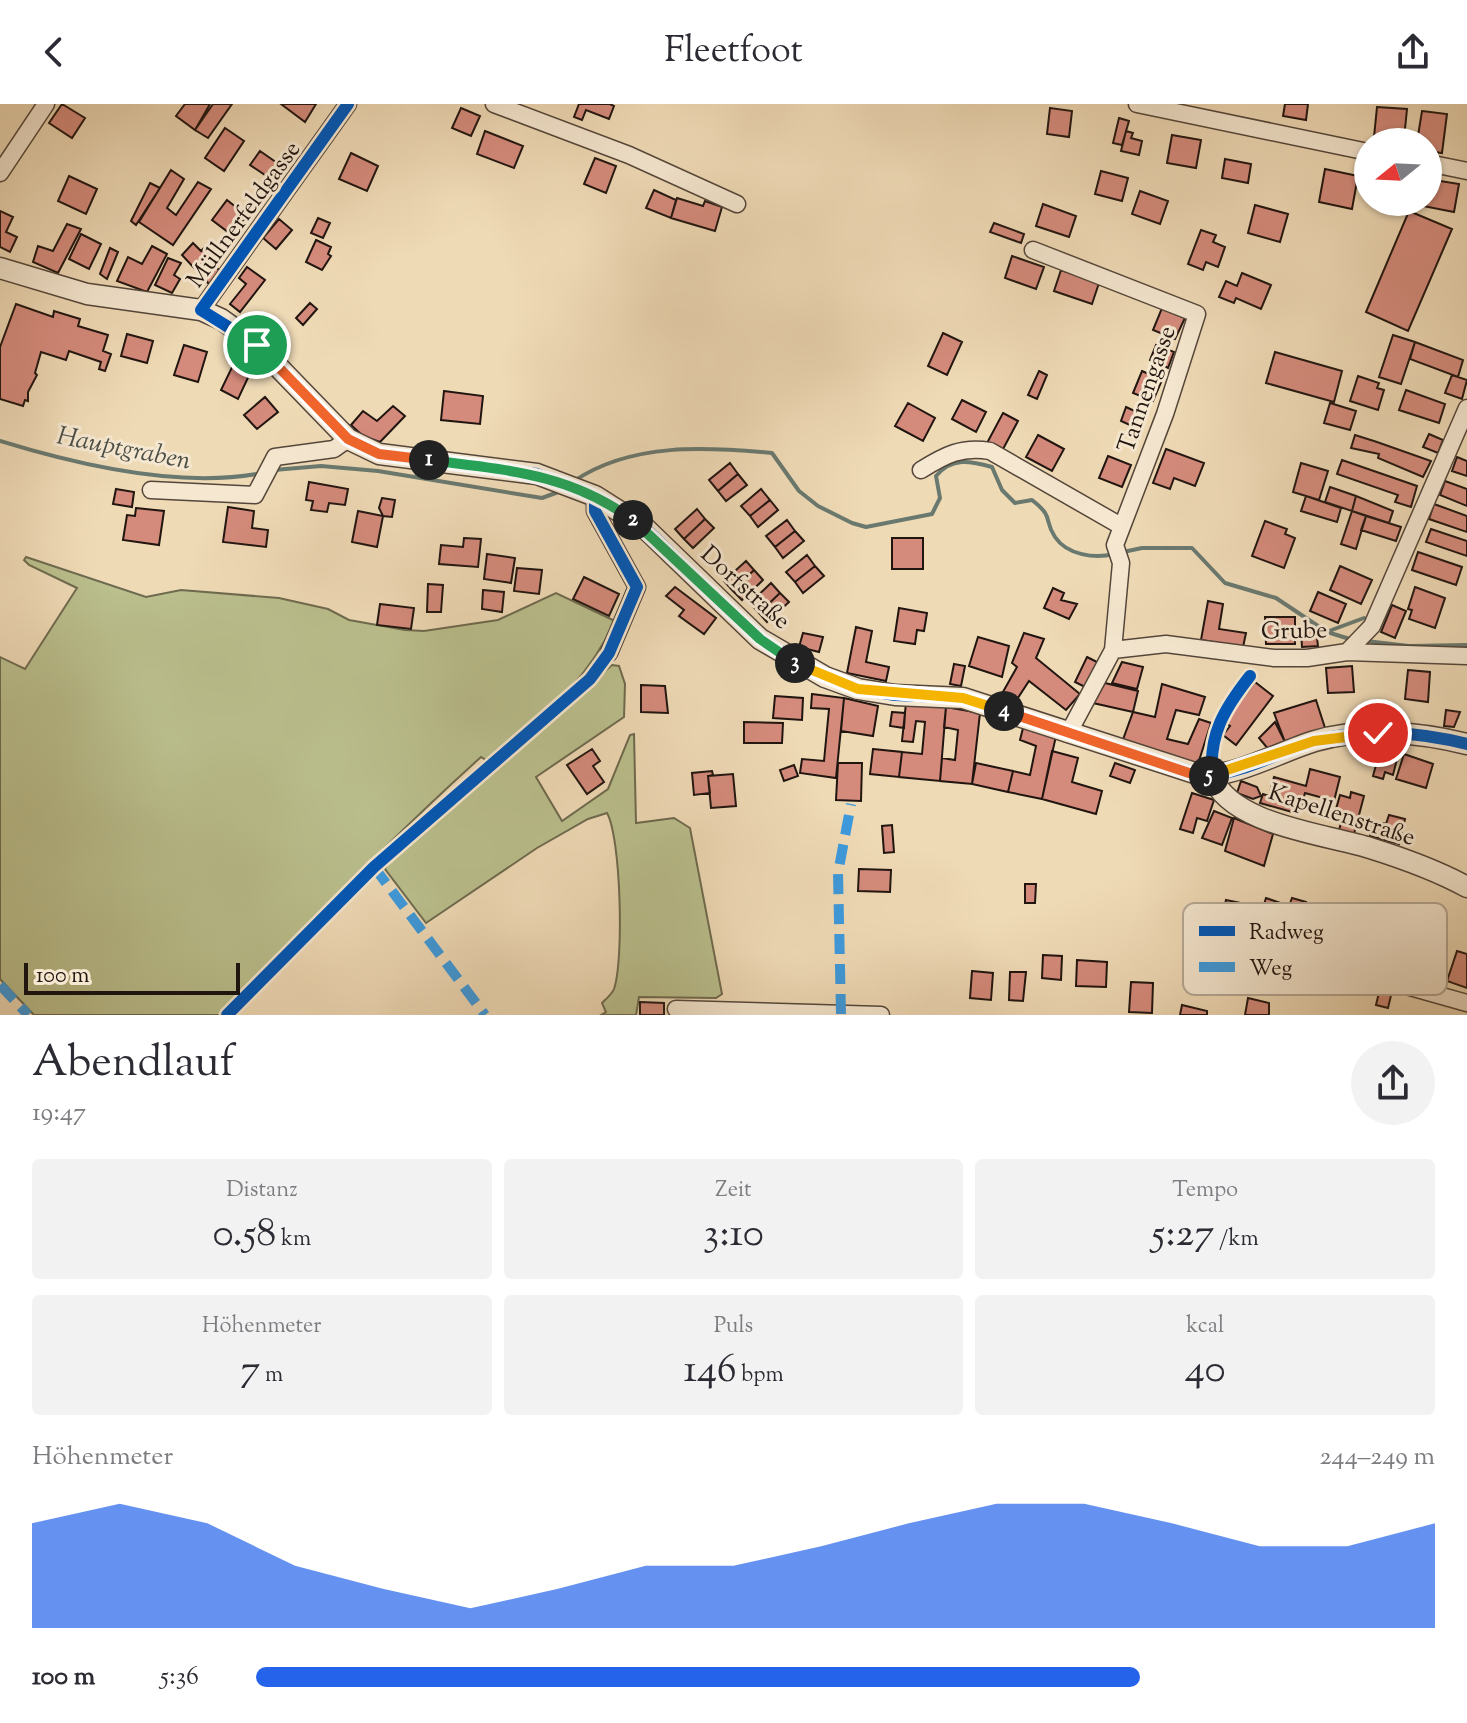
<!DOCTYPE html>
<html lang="de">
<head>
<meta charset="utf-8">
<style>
	body { margin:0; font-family:"Sorts Mill Goudy",serif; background:#f2f2f3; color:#2b2b33; height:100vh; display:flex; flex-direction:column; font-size:30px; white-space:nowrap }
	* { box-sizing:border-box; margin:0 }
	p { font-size:26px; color:#7c7c81 }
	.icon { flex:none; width:44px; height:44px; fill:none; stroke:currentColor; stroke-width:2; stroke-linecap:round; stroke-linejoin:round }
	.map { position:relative; height:911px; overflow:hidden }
	.details { display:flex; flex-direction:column; background:#fff; flex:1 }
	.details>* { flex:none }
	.needle { width:52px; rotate:252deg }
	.fabs { position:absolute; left:1354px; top:24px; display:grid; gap:16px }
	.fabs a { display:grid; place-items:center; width:88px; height:88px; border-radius:50%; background:#fff; box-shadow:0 2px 6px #0004; font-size:40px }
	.scale { position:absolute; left:24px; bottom:20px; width:216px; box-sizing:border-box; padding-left:8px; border:4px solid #211510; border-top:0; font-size:22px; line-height:28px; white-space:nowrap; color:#211510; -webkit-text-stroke:6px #f5e7d0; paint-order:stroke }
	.pin { position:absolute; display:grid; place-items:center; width:68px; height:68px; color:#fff; margin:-34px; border:4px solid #fff; border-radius:50%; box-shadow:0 2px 8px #0007 }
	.km { position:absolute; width:40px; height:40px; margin:-20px; border-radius:50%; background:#222; color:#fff; font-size:22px; line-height:40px; text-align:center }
	.round { display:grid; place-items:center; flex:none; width:84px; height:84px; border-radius:42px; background:#f2f2f3 }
	.summary { display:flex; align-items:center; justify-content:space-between; height:136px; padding:0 32px }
	h1 { font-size:44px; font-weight:600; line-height:60px }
	.figures { display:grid; grid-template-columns:repeat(3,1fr); gap:12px; height:136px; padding:8px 32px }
	.figures div { display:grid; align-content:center; border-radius:8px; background:#f2f2f3; text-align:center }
	.figures b { font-size:40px; font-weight:600 }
	.figures small { font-size:22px; font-weight:400 }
	.figures p { font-size:22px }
	.chart { height:224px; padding:16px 32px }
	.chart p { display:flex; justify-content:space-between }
	.chart svg { width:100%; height:144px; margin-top:8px; fill:#2563eb; opacity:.7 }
	ul { padding:0 32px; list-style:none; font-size:26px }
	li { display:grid; grid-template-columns:128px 96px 1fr; align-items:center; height:60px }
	li i { height:20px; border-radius:10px; background:#2563eb }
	header { display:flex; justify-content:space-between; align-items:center; height:104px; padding:0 32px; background:#fff; font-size:36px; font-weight:600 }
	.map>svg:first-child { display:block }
	.green { fill:#babf8d; stroke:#6e6a4e; stroke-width:2 }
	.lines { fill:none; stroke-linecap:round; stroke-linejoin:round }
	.stream { stroke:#6a796f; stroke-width:4 }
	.building { fill:#d58b7c; stroke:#211510; stroke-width:2 }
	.minor-casing { stroke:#54463a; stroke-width:19 }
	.tertiary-casing { stroke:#54463a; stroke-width:23 }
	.minor { stroke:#f5e7d0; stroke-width:16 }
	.tertiary { stroke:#f5e7d0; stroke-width:20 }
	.quiet { stroke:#3c9ade; stroke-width:10; stroke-dasharray:20 10; stroke-linecap:butt }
	.cycleway-casing { stroke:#f5e7d0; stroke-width:17 }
	.cycleway { stroke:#0057b8; stroke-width:12 }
	.split-1-casing { stroke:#fff; stroke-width:16 }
	.split-2-casing { stroke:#fff; stroke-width:16 }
	.split-3-casing { stroke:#fff; stroke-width:16 }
	.split-4-casing { stroke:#fff; stroke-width:16 }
	.split-5-casing { stroke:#fff; stroke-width:16 }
	.split-6-casing { stroke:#fff; stroke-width:16 }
	.split-1 { stroke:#f0652b; stroke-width:10 }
	.split-2 { stroke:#22a559; stroke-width:10 }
	.split-3 { stroke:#22a559; stroke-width:10 }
	.split-4 { stroke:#f5b400; stroke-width:10 }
	.split-5 { stroke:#f0652b; stroke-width:10 }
	.split-6 { stroke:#f5b400; stroke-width:10 }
	.labels { text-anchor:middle; stroke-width:6; stroke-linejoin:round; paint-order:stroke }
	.street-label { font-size:24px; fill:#211510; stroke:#f5e7d0 }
	.water-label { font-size:26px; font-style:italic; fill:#4b4f47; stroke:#f5e7d0 }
	.key { fill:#f5e7d0; stroke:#b5a896; stroke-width:2 }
	.key-label { font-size:22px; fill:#211510 }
</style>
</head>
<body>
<header><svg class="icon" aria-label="back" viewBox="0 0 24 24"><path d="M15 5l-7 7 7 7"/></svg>Fleetfoot<svg class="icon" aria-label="share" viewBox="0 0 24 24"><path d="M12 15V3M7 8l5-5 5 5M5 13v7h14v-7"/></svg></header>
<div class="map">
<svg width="1467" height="911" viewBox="0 0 1467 911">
	<rect width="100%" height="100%" fill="#efdab6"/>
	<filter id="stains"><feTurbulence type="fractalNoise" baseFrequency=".0025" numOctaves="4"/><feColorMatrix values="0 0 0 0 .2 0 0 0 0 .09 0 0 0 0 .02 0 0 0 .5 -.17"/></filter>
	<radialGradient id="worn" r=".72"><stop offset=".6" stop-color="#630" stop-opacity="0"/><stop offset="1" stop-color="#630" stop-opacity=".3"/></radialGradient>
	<path class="green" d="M26 453 146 493 181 486 279 494 328 505 349 516 405 526 424 527 498 516 556 489 615 517C585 581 548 606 495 650L486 656 481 653C390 735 305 822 221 911H34L0 875V553L25 565 77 484 29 461 24 456Z
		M612 561 619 562 625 580 624 613 536 673 562 717 608 685 630 631 634 630 636 719 674 714 690 724 722 890 716 894 639 893 636 911H601L606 908 602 899C606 895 612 890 614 885 624 856 621 734 607 709L588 715 537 744 426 819 385 765 388 758Z"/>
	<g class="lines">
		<path class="stream" d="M0 337C78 361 182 385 262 369
			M274 366 321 362 378 367 542 394 561 387
			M574 377C632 338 707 343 772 349L799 387 818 402 852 419 866 423 932 410 940 394 936 372C952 353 970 357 992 363L1002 386 1015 399 1032 396C1055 414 1043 415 1055 433 1067 451 1095 455 1114 450
			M1123 448 1142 444H1192L1225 479 1276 494 1327 528 1353 536
			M1329 527 1364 514
			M1366 537 1409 542 1467 541"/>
	</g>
	<path class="building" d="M62 0 85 14 72 34 49 19Z
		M185 0H210L195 26 176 12Z
		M213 0H232L208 34 195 26Z
		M281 0H316L305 18Z
		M579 0H610L614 2 609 15 586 6 582 16 574 13Z
		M1285 0H1308L1306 16 1283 12Z
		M1377 3 1407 5 1404 35 1374 33Z
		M461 4 480 12 471 32 452 24Z
		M1050 4 1072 7 1069 33 1047 30Z
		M1422 7 1447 10 1442 49 1428 47V38H1417Z
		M1119 14 1129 17 1122 41 1113 39Z
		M225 24 244 37 224 67 205 54Z
		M485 27 523 42 514 64 477 50Z
		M1126 27 1133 29 1131 34 1142 37 1139 51 1121 47Z
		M1172 31 1201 36 1196 64 1167 59Z
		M260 47 280 61 271 75 250 61Z
		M351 49 378 62 367 87 339 75Z
		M595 54 616 62 606 89 584 80Z
		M1225 55 1251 60 1248 79 1222 74Z
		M1325 65 1358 72 1352 105 1319 98Z
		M171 66 184 75 167 104 176 111 198 78 211 85 173 141 139 118Z
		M1101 67 1128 74 1122 97 1095 90Z
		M69 72 97 85 86 110 58 97Z
		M1428 75 1459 80 1454 108 1423 102V98H1428Z
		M150 79 160 84 136 121 131 117Z
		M654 86 676 96 671 114 646 104Z
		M1140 87 1168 97 1160 120 1132 110Z
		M677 94 703 102 705 97 722 103 715 127 671 114Z
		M227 96 247 112 232 131 212 116Z
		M1043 100 1076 112 1069 133 1036 122Z
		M1255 101 1288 110 1280 138 1248 129Z
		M0 107 13 113 6 128 17 133 10 148 0 143Z
		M1409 107 1452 125 1408 227 1366 208Z
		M318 114 330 119 323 134 311 129Z
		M279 115 292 126 276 145 263 134Z
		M994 119 1024 130 1021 139 990 128Z
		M67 120 81 125 58 169 33 158 38 142 53 147Z
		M1201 126 1216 131 1213 138 1225 143 1218 163 1206 158 1203 166 1188 160Z
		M81 130 101 140 89 165 69 155Z
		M316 136 331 143 328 150 331 152 322 166 306 158Z
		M193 139 201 147 205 143 213 151 209 156 221 168 209 180 182 151Z
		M152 142 167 150 147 188 117 177 128 153 142 160Z
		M110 144 118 148 107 175 100 170Z
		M1012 152 1044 163 1036 185 1005 174Z
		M168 154 181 159 174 171 180 175 172 189 155 181Z
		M247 163 265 176 240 208 230 200 246 180 239 174Z
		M1061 166 1099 179 1092 200 1054 187Z
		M1242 169 1271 181 1261 205 1236 194 1234 199 1219 193 1226 177 1237 182Z
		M310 199 317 205 303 221 296 214Z
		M16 200 53 213 54 207 80 215 78 222 108 231 103 247 111 250 105 267 99 265 101 258 69 247 66 256 41 248 35 269 37 271 28 288V297L25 296 23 302 0 295V243Z
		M1162 204 1185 214 1175 235 1153 226Z
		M943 229 962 238 947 271 928 262Z
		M127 230 153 237 147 259 121 252Z
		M1393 231 1415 238 1401 280 1379 273Z
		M1415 238 1463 256 1458 273 1410 255Z
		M184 241 207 248 198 278 174 271Z
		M1156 241 1174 248 1168 264 1150 256Z
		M1275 248 1342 267 1334 298 1266 279Z
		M236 255 253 263 238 295 221 286Z
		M1039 267 1047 271 1037 295 1028 291Z
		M1142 267 1162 276 1153 297 1133 289Z
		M1452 271 1467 276 1462 295 1445 289Z
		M1358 272 1379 279 1377 284 1384 286 1378 306 1350 297Z
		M1406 286 1445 300 1439 319 1399 306Z
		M444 287 483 292 480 320 441 316Z
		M265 293 278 308 257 325 244 311Z
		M962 296 986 308 976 328 952 315Z
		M908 299 935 314 923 337 895 322Z
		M1330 299 1356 307 1350 326 1324 319Z
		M393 302 405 312 380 338 363 332 351 321 363 307 377 317Z
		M1126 303 1139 309 1134 323 1121 317Z
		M1003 309 1018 317 1002 347 987 339Z
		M1429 330 1443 336 1438 349 1423 343Z
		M1038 331 1064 345 1052 367 1026 353Z
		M1355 331 1377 338 1431 357 1423 373 1378 354 1379 350 1351 344Z
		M1166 345 1204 359 1195 382 1174 374 1170 385 1153 379Z
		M1108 352 1131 361 1122 383 1099 374Z
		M1457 353 1467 357V372L1452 367Z
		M1342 356 1417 382 1411 403 1395 398 1398 391 1337 370Z
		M730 359 738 370 718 387 709 376Z
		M1301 359 1328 367 1319 396 1293 388Z
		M738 370 747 381 726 397 718 387Z
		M1445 377 1467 385V402L1440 391Z
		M309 378 348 385 345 401 329 399 327 408 311 406 313 397 306 396Z
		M1330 383 1356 392 1352 407 1325 398Z
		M116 385 134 388 132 403 113 400Z
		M761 385 770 396 750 412 741 402Z
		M1306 392 1341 404 1337 418 1301 407Z
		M1356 392 1393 407 1389 419 1352 407Z
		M382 394 395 396 392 413 383 412 379 404Z
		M770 396 778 406 758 423 750 412Z
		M1434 400 1467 412V428L1429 415Z
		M228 403 254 407 252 424 268 426 266 443 223 438Z
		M136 404 164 407 159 441 123 436 127 411 135 412Z
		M697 405 705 415 684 435 675 425Z
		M358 407 383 412 377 443 352 438Z
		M1352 407 1366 412 1356 445 1341 440Z
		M1366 412 1401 423 1396 437 1361 426Z
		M705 415 714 424 693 444 684 435Z
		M787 416 795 427 775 443 766 432Z
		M1265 417 1287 425 1285 430 1295 434 1284 464 1252 452Z
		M1431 425 1467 437V452L1426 438Z
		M795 427 804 437 783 454 775 443Z
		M464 434 481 435 478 463 439 460 441 441 463 443Z
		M892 434H923V465H892Z
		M1418 448 1462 463 1456 481 1412 466Z
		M487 450 515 454 511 479 484 475Z
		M807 451 815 462 795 478 786 468Z
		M746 457 754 466 733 487 724 477Z
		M815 462 824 472 803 489 795 478Z
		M1340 462 1372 476 1361 500 1330 486Z
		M517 464 542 466 539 490 514 487Z
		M754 466 763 476 742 496 733 487Z
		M584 473 619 490 609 512 573 495Z
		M771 479 780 489 759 509 750 499Z
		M428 480 443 481 441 508H427Z
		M675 483 716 514 704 530 679 512 684 506 666 492Z
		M1415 483 1445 494 1435 524 1409 515 1412 506 1408 505Z
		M1053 484 1064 489 1061 496 1077 500 1069 515 1044 504Z
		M483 486 504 488 502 508 482 505Z
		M1318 488 1346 500 1338 519 1310 507Z
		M780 489 789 498 767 518 759 509Z
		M1208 497 1223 500 1219 525 1246 529 1243 543 1201 536Z
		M380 500 414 504 411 525 377 521Z
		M1392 501 1406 507 1395 534 1381 528Z
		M899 504 927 509 924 527 917 526 915 540 894 537Z
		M1265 513H1295V540H1266Z
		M856 523 872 527 866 558 889 563 886 577 847 569Z
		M1316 526 1318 542 1302 543 1301 527Z
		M803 529 823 533 819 548 799 543Z
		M1024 529 1044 535 1036 554 1080 590 1066 606 1029 577 1014 600 999 595 1017 563 1012 559Z
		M978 533 1009 542 1002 573 969 562Z
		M1087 553 1099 559 1087 584 1075 578Z
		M1122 558 1143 563 1137 585 1112 579Z
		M954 560 965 562 961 582 950 580Z
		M1352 562 1354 588 1328 589 1326 564Z
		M1408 566 1430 568 1428 598 1405 595Z
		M1255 578 1273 592 1236 641 1223 631 1230 622 1224 618Z
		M1105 579 1138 587 1133 608 1093 599Z
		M1162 580 1205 593 1199 611 1176 606 1167 635 1188 640 1199 615 1211 619 1197 663 1121 641 1133 608 1155 613Z
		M641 581 665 582 668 609 641 608Z
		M812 590 844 594 836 674 800 669 802 655 824 657 829 605 811 604Z
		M775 592 803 594 802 616 773 614Z
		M844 594 878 602 873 632 841 627Z
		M1316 596 1325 624 1285 638 1274 609Z
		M906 599 946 603 940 677 899 673 902 648 922 650 925 618 916 617 913 638 902 637Z
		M946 603 980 609 972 680 940 677 942 654 955 656 958 626 944 623Z
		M1446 606 1460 608 1454 623 1444 622Z
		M892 608 905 609 904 624 890 622Z
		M744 618 783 619 782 639H744Z
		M1275 618 1285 638 1269 646 1259 634Z
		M1024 620 1056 632 1042 695 1008 688 1013 667 1030 671 1036 642 1020 636Z
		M1368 638 1381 639 1377 652 1365 650Z
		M592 645 600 657 593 662 604 678 587 690 567 661Z
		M873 645 902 648 899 673 870 670Z
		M1052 647 1078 654 1072 678 1102 687 1096 710 1042 695Z
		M1379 650 1397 655 1393 671 1385 668 1383 675 1373 672Z
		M1404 650 1433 660 1426 684 1396 675Z
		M838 659H862L861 697 836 696Z
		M976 659 1013 667 1008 688 972 680Z
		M1115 659 1135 666 1130 679 1110 672Z
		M794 661 798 672 784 677 780 666Z
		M1310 665 1340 673 1334 697 1305 689 1299 710 1260 699 1263 690 1269 692 1274 673 1306 682Z
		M712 667 713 671 708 672 710 689 694 691 692 669Z
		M733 670 736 702 711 704 708 672Z
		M1241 677 1257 683 1261 692 1253 695 1237 689Z
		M1351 688 1364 692 1354 730 1339 726 1344 708 1336 705 1340 691 1350 694Z
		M1192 689 1214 696 1207 717 1197 714 1193 729 1180 725Z
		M1214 707 1232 714 1222 741 1202 734Z
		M1389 711 1405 715 1399 740 1370 732 1374 717 1386 720Z
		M1234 714 1273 730 1264 762 1225 747Z
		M892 721 894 748 884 749 882 722Z
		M859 765 891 766 890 788 858 787Z
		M1025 780H1036L1035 799H1025Z
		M1266 794 1289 802 1292 794 1306 798 1304 804 1313 807 1304 834 1258 819Z
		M1226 796 1246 800 1244 821 1223 818 1221 827 1209 824 1211 812 1222 814Z
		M1457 847 1467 850V884L1447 877Z
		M1043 851 1062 852 1061 876 1042 874Z
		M1077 856 1107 858 1106 883 1076 882Z
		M972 867 993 869 991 896 970 894Z
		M1010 868H1026L1023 897 1009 896Z
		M1131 878 1153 879 1152 909 1129 908Z
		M1381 880 1393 883 1388 904 1376 901Z
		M1248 894 1269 899V911H1245Z
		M640 898 664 899V911H640Z
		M1182 901 1207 907V911H1180Z"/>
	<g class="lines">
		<defs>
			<path id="minor" d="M494 0 629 51 737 100
				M1137 0 1368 48
				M1428 59 1467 67
				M0 69 46 0
				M1033 146 1197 210 1165 310 1115 441 1121 459 1113 546
				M201 206 348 0
				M921 366C945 351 962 342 990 347L1121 422
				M151 386 255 391 275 353 334 345 348 335
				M595 392V407L637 483 609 549
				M1347 548 1467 552
				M1068 630 1113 546 1166 540 1274 554H1307L1347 548 1372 522 1467 304
				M1261 841 1467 899
				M676 905 881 911"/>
			<path id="tertiary" d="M0 164 87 190 201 206 221 215 257 241 348 335 379 350 537 370 595 392 644 423 760 535 825 573 858 585 895 591 963 594 1204 672C1242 670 1279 648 1315 637 1362 623 1419 628 1467 640
				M1212 672C1230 721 1326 730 1370 744 1402 754 1438 767 1467 783"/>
		</defs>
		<use href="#minor" class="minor-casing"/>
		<use href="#tertiary" class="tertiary-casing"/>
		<use href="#minor" class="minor"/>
		<use href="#tertiary" class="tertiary"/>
		<path class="quiet" d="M374 763 485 911
			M0 881 28 911
			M841 910 838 769 851 700"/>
		<defs>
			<path id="cycleway" d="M348 0 201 206 257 241 348 335 379 350 537 370 595 392 644 423 760 535 825 573 858 585 895 591 963 594 1204 672C1242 670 1279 648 1315 637 1362 623 1419 628 1467 640
				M1212 672C1209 630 1224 605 1250 572
				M227 911 374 763 590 575 609 549 637 483 595 407V392"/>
		</defs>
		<use href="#cycleway" class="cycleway-casing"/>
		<use href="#cycleway" class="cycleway"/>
	</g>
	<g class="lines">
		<defs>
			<path id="split-1" d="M257 241 348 335 379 350 429 356"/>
			<path id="split-2" d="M429 356C506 366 568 369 633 416"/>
			<path id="split-3" d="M633 416 760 535 795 559"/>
			<path id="split-4" d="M795 559 858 585 963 594 1004 607"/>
			<path id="split-5" d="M1004 607 1189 669 1209 672"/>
			<path id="split-6" d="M1209 672 1314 637 1378 629"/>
		</defs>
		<use href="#split-1" class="split-1-casing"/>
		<use href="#split-2" class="split-2-casing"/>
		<use href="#split-3" class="split-3-casing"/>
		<use href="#split-4" class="split-4-casing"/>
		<use href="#split-5" class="split-5-casing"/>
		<use href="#split-6" class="split-6-casing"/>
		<use href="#split-1" class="split-1"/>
		<use href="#split-2" class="split-2"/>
		<use href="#split-3" class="split-3"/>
		<use href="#split-4" class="split-4"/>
		<use href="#split-5" class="split-5"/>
		<use href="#split-6" class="split-6"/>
	</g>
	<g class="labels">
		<g class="street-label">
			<text transform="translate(243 110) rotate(-54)" y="8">Müllnerfeldgasse</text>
			<text transform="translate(1146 285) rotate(-71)" y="8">Tannengasse</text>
			<text transform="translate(746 483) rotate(42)" y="8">Dorfstraße</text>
			<text transform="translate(1294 526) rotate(-1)" y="8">Grube</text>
			<text transform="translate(1342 710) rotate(18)" y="8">Kapellenstraße</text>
		</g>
		<g class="water-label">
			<text transform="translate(124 343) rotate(11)" y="9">Hauptgraben</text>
		</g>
	</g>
	<rect x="1183" y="799" width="264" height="92" rx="12" class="key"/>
	<rect x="1199" y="822" width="36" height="10" fill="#0057b8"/>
	<rect x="1199" y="858" width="36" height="10" fill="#3c9ade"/>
	<g class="key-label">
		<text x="1249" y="835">Radweg</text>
		<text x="1249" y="871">Weg</text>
	</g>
	<rect width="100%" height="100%" filter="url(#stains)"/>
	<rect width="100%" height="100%" fill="url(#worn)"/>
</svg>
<div class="fabs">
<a><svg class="needle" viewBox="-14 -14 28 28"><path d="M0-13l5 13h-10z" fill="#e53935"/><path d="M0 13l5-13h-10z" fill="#7c7c81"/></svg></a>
</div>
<div class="scale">100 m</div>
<div class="pin" style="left:257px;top:241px;background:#1e9e55"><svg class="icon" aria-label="arrive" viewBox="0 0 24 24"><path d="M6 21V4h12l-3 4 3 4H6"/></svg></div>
<div class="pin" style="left:1378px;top:629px;background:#d93025"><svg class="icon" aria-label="check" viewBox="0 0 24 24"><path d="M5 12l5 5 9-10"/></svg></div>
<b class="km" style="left:429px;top:356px">1</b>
<b class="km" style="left:633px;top:416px">2</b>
<b class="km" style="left:795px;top:559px">3</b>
<b class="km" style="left:1004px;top:607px">4</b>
<b class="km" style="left:1209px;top:672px">5</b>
</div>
<section class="details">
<div class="summary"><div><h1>Abendlauf</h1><p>19:47</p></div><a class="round"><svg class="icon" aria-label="share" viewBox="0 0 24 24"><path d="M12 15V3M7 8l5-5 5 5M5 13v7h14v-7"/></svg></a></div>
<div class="figures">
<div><p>Distanz</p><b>0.58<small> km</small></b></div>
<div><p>Zeit</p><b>3:10</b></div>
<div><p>Tempo</p><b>5:27<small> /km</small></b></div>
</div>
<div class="figures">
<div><p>Höhenmeter</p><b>7<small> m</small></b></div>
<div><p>Puls</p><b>146<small> bpm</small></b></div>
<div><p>kcal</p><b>40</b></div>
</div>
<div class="chart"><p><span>Höhenmeter</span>244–249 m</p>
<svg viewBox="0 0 160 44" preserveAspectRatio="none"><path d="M0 44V12L10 6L20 12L30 25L40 32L50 38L60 32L70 25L80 25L90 19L100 12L110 6L120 6L130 12L140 19L150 19L160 12V44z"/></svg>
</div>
<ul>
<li><b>100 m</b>5:36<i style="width:75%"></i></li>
</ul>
</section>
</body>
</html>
